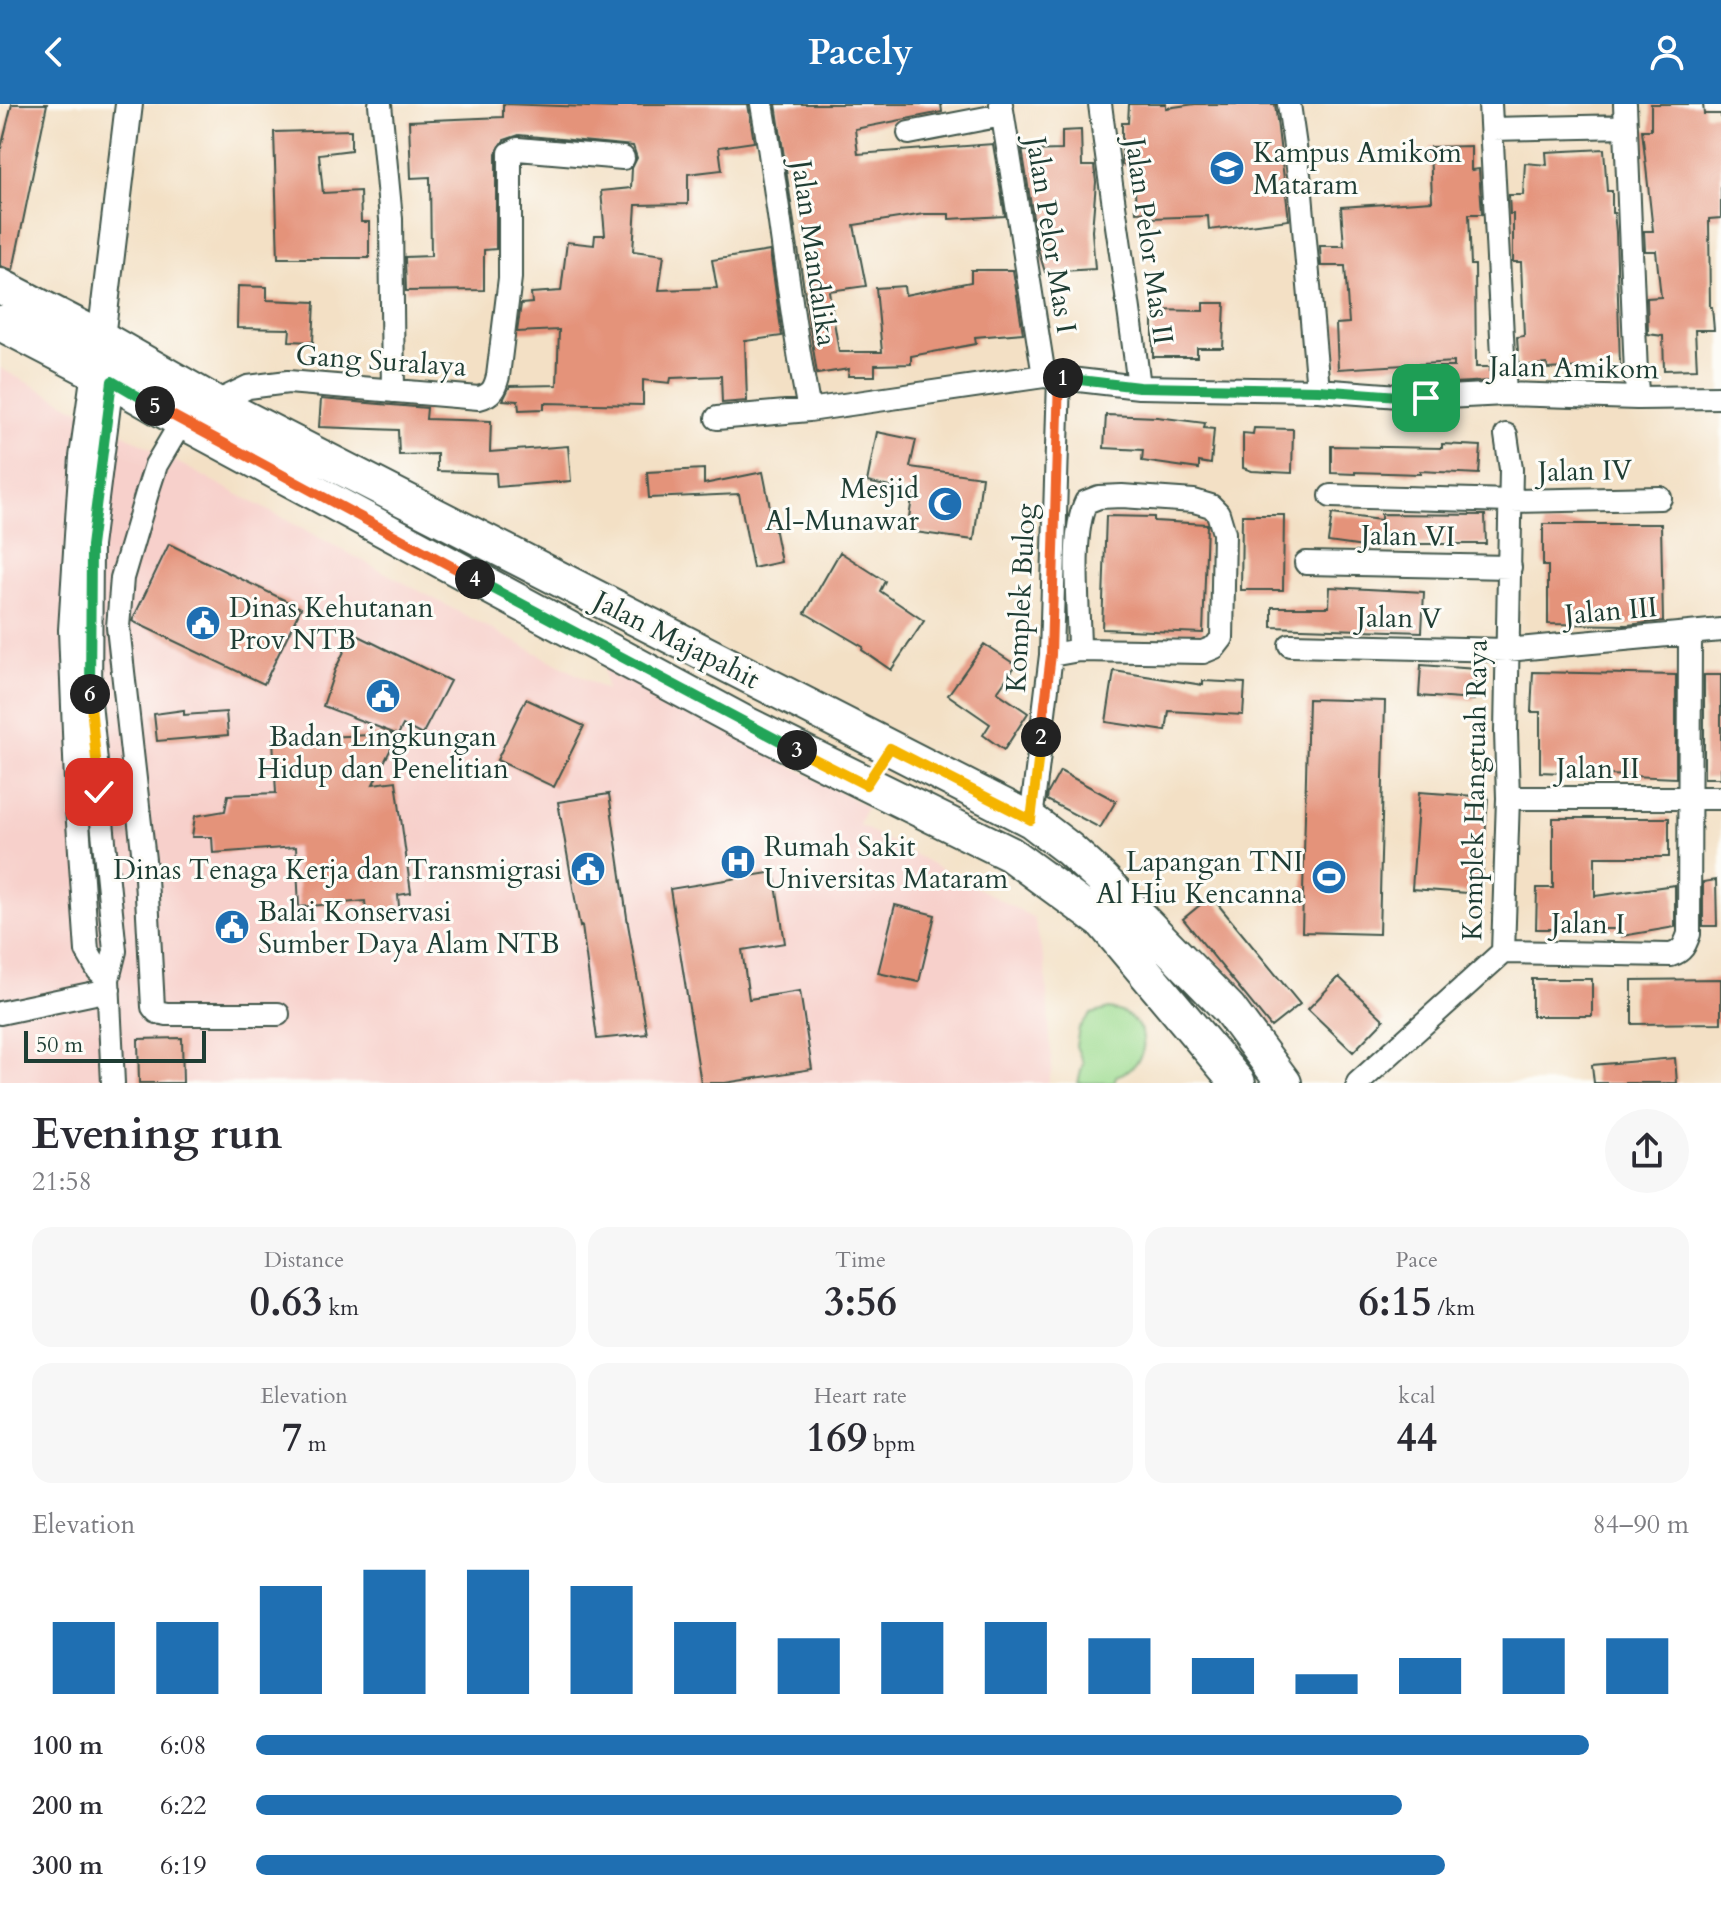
<!DOCTYPE html>
<html lang="en">
<head>
<meta charset="utf-8">
<style>
	body { margin:0; font-family:Cardo,serif; background:#f7f7f7; color:#2b2b33; height:100vh; display:flex; flex-direction:column; font-size:30px; white-space:nowrap }
	* { box-sizing:border-box; margin:0 }
	p { font-size:26px; color:#7c7c81 }
	.icon { flex:none; width:44px; height:44px; fill:none; stroke:currentColor; stroke-width:2; stroke-linecap:round; stroke-linejoin:round }
	.map { position:relative; height:979px; overflow:hidden }
	.side { display:flex; flex-direction:column; background:#fff; flex:1 }
	.side>* { flex:none }
	.scale { position:absolute; left:24px; bottom:20px; width:182px; box-sizing:border-box; padding-left:8px; border:4px solid #1f3d34; border-top:0; font-size:22px; line-height:28px; white-space:nowrap; color:#1f3d34; -webkit-text-stroke:6px #fdfcf7; paint-order:stroke }
	.pin { position:absolute; display:grid; place-items:center; width:68px; height:68px; color:#fff; margin:-34px; border-radius:16px; box-shadow:0 4px 12px #0006 }
	.km { position:absolute; width:40px; height:40px; margin:-20px; border-radius:50%; background:#222; color:#fff; font-size:22px; line-height:40px; text-align:center }
	.round { display:grid; place-items:center; flex:none; width:84px; height:84px; border-radius:42px; background:#f7f7f7 }
	.headline { display:flex; align-items:center; justify-content:space-between; height:136px; padding:0 32px }
	h1 { font-size:44px; font-weight:600; line-height:60px }
	.metrics { display:grid; grid-template-columns:repeat(3,1fr); gap:12px; height:136px; padding:8px 32px }
	.metrics div { display:grid; align-content:center; border-radius:20px; background:#f7f7f7; text-align:center }
	.metrics b { font-size:40px; font-weight:600 }
	.metrics small { font-size:22px; font-weight:400 }
	.metrics p { font-size:22px }
	.chart { height:224px; padding:16px 32px }
	.chart p { display:flex; justify-content:space-between }
	.chart svg { width:100%; height:144px; margin-top:8px; stroke:#1f6fb2; stroke-width:6 }
	ul { padding:0 32px; list-style:none; font-size:26px }
	li { display:grid; grid-template-columns:128px 96px 1fr; align-items:center; height:60px }
	li i { height:20px; border-radius:10px; background:#1f6fb2 }
	header { display:flex; justify-content:space-between; align-items:center; height:104px; padding:0 32px; background:#1f6fb2; color:#fff; font-size:36px; font-weight:600 }
	.map>svg:first-child { display:block }
	.built { fill:#f7d0cb }
	.green { fill:#9edc91; stroke:#5e8c62; stroke-width:2 }
	.building { fill:#e4937a }
	.lines { fill:none; stroke-linecap:round; stroke-linejoin:round }
	.minor-casing { stroke:#3f554a; stroke-width:26 }
	.tertiary-casing { stroke:#3f554a; stroke-width:30 }
	.primary-casing { stroke:#3f554a; stroke-width:38 }
	.minor { stroke:#fff; stroke-width:22 }
	.tertiary { stroke:#fff; stroke-width:26 }
	.primary { stroke:#fff; stroke-width:34 }
	.split-1-casing { stroke:#fff; stroke-width:16 }
	.split-2-casing { stroke:#fff; stroke-width:16 }
	.split-3-casing { stroke:#fff; stroke-width:16 }
	.split-4-casing { stroke:#fff; stroke-width:16 }
	.split-5-casing { stroke:#fff; stroke-width:16 }
	.split-6-casing { stroke:#fff; stroke-width:16 }
	.split-7-casing { stroke:#fff; stroke-width:16 }
	.split-1 { stroke:#22a559; stroke-width:10 }
	.split-2 { stroke:#f0652b; stroke-width:10 }
	.split-3 { stroke:#f5b400; stroke-width:10 }
	.split-4 { stroke:#22a559; stroke-width:10 }
	.split-5 { stroke:#f0652b; stroke-width:10 }
	.split-6 { stroke:#22a559; stroke-width:10 }
	.split-7 { stroke:#f5b400; stroke-width:10 }
	.labels { text-anchor:middle; stroke-width:6; stroke-linejoin:round; paint-order:stroke }
	.poi-label { font-size:28px; fill:#1f3d34; stroke:#fdfcf7; text-anchor:start }
	.street-label { font-size:28px; fill:#1f3d34; stroke:#fdfcf7 }
</style>
</head>
<body>
<header><svg class="icon" aria-label="back" viewBox="0 0 24 24"><path d="M15 5l-7 7 7 7"/></svg>Pacely<svg class="icon" aria-label="person" viewBox="0 0 24 24"><circle cx="12" cy="8" r="4"/><path d="M4 21q1-7 8-7t8 7"/></svg></header>
<div class="map">
<svg width="1721" height="979" viewBox="0 0 1721 979">
	<rect width="100%" height="100%" fill="#fdfcf7"/>
	<filter id="ink" filterUnits="userSpaceOnUse"><feTurbulence type="fractalNoise" baseFrequency=".0125" numOctaves="2"/><feDisplacementMap in="SourceGraphic" scale="16" xChannelSelector="R" yChannelSelector="G"/><feConvolveMatrix kernelMatrix="1 2 1 2 8 2 1 2 1" color-interpolation-filters="sRGB"/></filter>
	<filter id="wash" filterUnits="userSpaceOnUse"><feTurbulence type="fractalNoise" baseFrequency=".006" numOctaves="4" result="noise"/><feDisplacementMap in="SourceGraphic" scale="32" xChannelSelector="R" yChannelSelector="G"/><feGaussianBlur stdDeviation="1.8" result="paint"/><feColorMatrix in="noise" values="0 0 0 0 0 0 0 0 0 0 0 0 0 0 0 0 0 1.4 0 .05"/><feComposite in="paint" operator="in"/></filter>
	<g filter="url(#wash)">
		<rect width="100%" height="100%" fill="#f3e0c5"/>
		<path class="built" d="M0 264 606 586 603 560 866 702 859 721 1034 814 1045 860 1052 965 1048 979H0Z"/>
		<path class="green" d="M1109 905C1151 911 1156 959 1116 972L1114 979H1078L1083 959 1076 942 1079 924 1091 910Z"/>
		<g id="blocks">
			<path class="building" d="M12 0H47L13 166 0 162V48Z
				M503 0 616 4V0H748L754 38 719 43 722 66 688 70V100L636 101 633 147 664 151 659 186 717 184 712 156 770 147 782 232 745 237 747 297 722 299 721 272 671 274 670 279 643 276V301L544 299V305L519 306 518 297 503 296 510 282 557 281 559 226 517 228 521 200 532 199 531 189 561 187 567 138 594 141 595 131H605L601 87 631 84 632 64 637 54 633 42 519 31 504 36 496 49V145L484 146V186L406 187 405 153 431 152 430 73 411 74 409 17 503 13Z
				M776 0H941L942 8 855 25 858 50 993 40 1005 112 949 115V110H924L854 121 866 182 829 187 839 248H882L876 184 904 182 905 191 971 178V166H1013L1023 229 975 233 976 240 911 252V260L875 261V272H848L849 265 817 270Z
				M1129 0H1166V4L1195 0H1275L1289 116 1209 126 1208 112 1152 114V107L1136 108 1134 63 1122 61V19H1128Z
				M1651 0H1703L1704 10H1721V114L1709 115 1710 203H1712L1714 226H1695L1697 265 1664 266 1663 232 1648 230 1647 194 1661 193 1656 147H1645L1644 127H1653L1642 26H1651Z
				M351 26V46L319 50 323 89 360 87 361 118H369V154H278L274 28Z
				M1081 26 1082 62H1094L1096 78 1092 127 1095 165 1045 168 1038 145 1021 38 1024 47 1062 46V27Z
				M1471 42V66L1479 65 1482 110H1469L1471 161H1475L1476 263H1490V277L1434 280 1435 263H1454V258L1338 265 1336 220 1349 219 1345 162H1321L1320 142H1344L1341 103 1432 97 1430 43Z
				M1604 45 1607 87H1612V109H1614L1616 128 1620 261 1548 265 1547 260 1519 262 1517 233 1524 232 1521 158H1513V110H1510L1509 91H1523L1525 59 1547 61 1546 48Z
				M238 182 267 183V196L315 198 313 238 289 237 290 225 237 224Z
				M1203 199H1225L1223 244H1197V253H1153V206L1203 207Z
				M321 295 427 304 426 315 491 317 490 348 568 342 571 377 497 383 496 369 437 367V350L399 351 398 326 319 323Z
				M1106 311 1157 313 1205 319 1204 324 1214 325 1211 360 1199 358V365L1142 357 1143 346 1104 344Z
				M1254 324 1293 325 1292 369 1252 367 1243 364V329L1253 330Z
				M877 328 916 336 910 363 982 373 974 436 907 427 913 388 867 378Z
				M1442 340 1481 342 1479 370 1420 367V370L1355 368V370L1331 369V342L1442 344Z
				M704 365V380L763 368 781 458 753 464 739 390 649 394 647 368Z
				M1332 410 1381 416V410L1485 411 1486 440H1364V443L1328 438Z
				M1242 411H1284L1283 486H1241Z
				M1106 412 1154 413V417L1207 420 1203 529 1102 525Z
				M1543 420H1661L1663 517 1627 521 1548 520V462H1543Z
				M169 440 301 504 264 580 132 517Z
				M840 448 885 477 880 487 924 517 891 566 862 546 863 543 805 509Z
				M1330 483 1424 488 1422 528 1272 523V503H1329Z
				M353 529 450 577 422 631 403 621 373 680 396 677 411 789 398 791 400 813 367 816 365 797 299 803 296 743 213 749 212 733H192L195 712 225 707 228 691 276 689 273 635 396 630 323 602 335 566Z
				M984 540 1016 561 997 588 1028 609 1004 646 983 631 990 620 948 591Z
				M1421 561 1476 565 1474 596 1419 592Z
				M1114 567 1203 581V577L1245 579 1243 611 1169 607 1166 627 1106 618Z
				M1533 568 1676 571V674L1540 668V608H1531Z
				M1704 571H1721V674H1704Z
				M526 595 584 622 554 683 497 656Z
				M1308 595 1385 597 1379 830 1302 828Z
				M184 606V611L226 608 228 631 157 637 154 610Z
				M1060 667 1116 697 1100 724 1047 696 1048 689Z
				M1419 688 1488 693 1481 790 1412 785Z
				M609 690 628 820 647 930 597 935 582 822 580 823 558 698Z
				M1553 714H1669V753H1595V792L1675 781V823L1622 832V825H1536L1537 784H1553Z
				M774 768 785 839 742 846 749 895 800 887 812 965 725 979H701L670 785Z
				M1716 776 1717 822H1703V778Z
				M1211 792 1300 900 1271 923 1183 815Z
				M895 801 935 811 919 878 878 869Z
				M1339 873 1384 916 1353 948 1308 905Z
				M1532 875H1592V912H1532Z
				M1721 875V919L1632 920V876Z
				M182 934 183 979H139L138 935Z
				M1675 954 1677 979H1594L1592 961Z"/>
		</g>
	</g>
	<g filter="url(#ink)">
		<use href="#blocks" fill-opacity="0" stroke="#3f554a" stroke-width="2"/>
		<g class="lines">
			<defs>
				<path id="minor" d="M380 0 391 115 393 287
					M762 0C780 102 789 205 809 306
					M1001 0 1044 272
					M1100 0C1112 95 1128 188 1139 283
					M1289 0 1300 78 1318 286
					M1490 0 1505 290
					M1625 0 1637 294
					M1492 25 1626 22
					M909 29 1002 11
					M93 267 81 353 70 526 77 704 87 847 98 866 108 875
					M112 277 91 442 90 598 115 847 108 875 113 979
					M215 299 248 283 288 278 479 294C492 291 495 284 498 272L510 174V49L518 45 623 54
					M717 314 809 306 1044 272 1139 283 1318 286 1426 294 1505 290 1637 294 1721 293
					M182 317 156 361 147 389 122 474 118 523 146 774 153 903 157 908 167 910H278
					M1331 392 1511 397 1660 394
					M1306 459 1510 463
					M1290 541 1507 546 1721 526
					M1051 551 1079 546 1203 548 1215 543 1222 534 1224 429 1218 409 1211 402 1194 397 1122 392 1099 393 1086 398C1070 431 1079 507 1079 546
					M1508 694H1721
					M1031 716 1051 551 1059 273
					M1503 848 1671 851C1683 847 1685 841 1689 830L1690 530
					M0 909 109 886
					M1358 979 1503 848 1508 694 1506 628 1511 365 1506 331"/>
				<path id="tertiary" d="M101 234 129 0"/>
				<path id="primary" d="M0 182 101 234 215 299 1031 716 1069 745 1102 775 1229 905 1284 979
					M0 219 112 277 182 317 744 619 1010 750 1103 818 1238 979"/>
			</defs>
			<use href="#minor" class="minor-casing"/>
			<use href="#tertiary" class="tertiary-casing"/>
			<use href="#primary" class="primary-casing"/>
			<use href="#minor" class="minor"/>
			<use href="#tertiary" class="tertiary"/>
			<use href="#primary" class="primary"/>
		</g>
	</g>
	<g class="lines" filter="url(#ink)">
		<defs>
			<path id="split-1" d="M1063 274 1139 283 1318 286 1426 294"/>
			<path id="split-2" d="M1041 633 1051 551 1059 273 1063 274"/>
			<path id="split-3" d="M797 646 866 681 890 644 1031 716 1041 633"/>
			<path id="split-4" d="M475 475 797 646"/>
			<path id="split-5" d="M155 302 475 475"/>
			<path id="split-6" d="M90 590 91 442 112 277 155 302"/>
			<path id="split-7" d="M90 590 99 688"/>
		</defs>
		<use href="#split-1" class="split-1-casing"/>
		<use href="#split-2" class="split-2-casing"/>
		<use href="#split-3" class="split-3-casing"/>
		<use href="#split-4" class="split-4-casing"/>
		<use href="#split-5" class="split-5-casing"/>
		<use href="#split-6" class="split-6-casing"/>
		<use href="#split-7" class="split-7-casing"/>
		<use href="#split-1" class="split-1"/>
		<use href="#split-2" class="split-2"/>
		<use href="#split-3" class="split-3"/>
		<use href="#split-4" class="split-4"/>
		<use href="#split-5" class="split-5"/>
		<use href="#split-6" class="split-6"/>
		<use href="#split-7" class="split-7"/>
	</g>
	<defs>
		<symbol id="university-disc" viewBox="-11 -11 22 22"><circle r="9.5" fill="#1f6fb2" stroke="#fdfcf7"/><path d="M0-5L7-2L0 1L-7-2ZM-4 1L0 2.5L4 1V4Q0 6-4 4Z" fill="#fff"/></symbol>
		<symbol id="mosque-disc" viewBox="-11 -11 22 22"><circle r="9.5" fill="#1f6fb2" stroke="#fdfcf7"/><path d="M3.5-4.9A6 6 0 1 0 3.5 4.9A5 5 0 1 1 3.5-4.9Z" fill="#fff"/></symbol>
		<symbol id="civic-disc" viewBox="-11 -11 22 22"><circle r="9.5" fill="#1f6fb2" stroke="#fdfcf7"/><path d="M-.6-6.5H3V-4.5H.6V-3L4-1V1h2V6H-6V1h2V-1L-.6-3ZM-1.2 2.5V6h2.4V2.5Z" fill="#fff"/></symbol>
		<symbol id="hospital-disc" viewBox="-11 -11 22 22"><circle r="9.5" fill="#1f6fb2" stroke="#fdfcf7"/><path d="M-5-5h3v3.5h4V-5h3V5h-3V1.5h-4V5h-3Z" fill="#fff"/></symbol>
		<symbol id="stadium-disc" viewBox="-11 -11 22 22"><circle r="9.5" fill="#1f6fb2" stroke="#fdfcf7"/><path d="M0-5a6.5 5 0 1 0 0 10a6.5 5 0 1 0 0-10ZM-3.5-1.8h7v3.6h-7Z" fill="#fff"/></symbol>
	</defs>
	<g fill-rule="evenodd">
		<use href="#university-disc" x="1207" y="44" width="40" height="40"/>
		<use href="#mosque-disc" x="925" y="380" width="40" height="40"/>
		<use href="#civic-disc" x="183" y="499" width="40" height="40"/>
		<use href="#civic-disc" x="363" y="572" width="40" height="40"/>
		<use href="#hospital-disc" x="718" y="738" width="40" height="40"/>
		<use href="#civic-disc" x="568" y="745" width="40" height="40"/>
		<use href="#stadium-disc" x="1309" y="753" width="40" height="40"/>
		<use href="#civic-disc" x="212" y="803" width="40" height="40"/>
	</g>
	<g class="labels">
		<g class="poi-label">
			<text x="1253" y="58">Kampus Amikom<tspan x="1253" dy="32">Mataram</tspan></text>
			<text x="919" y="394" text-anchor="end">Mesjid<tspan x="919" dy="32">Al-Munawar</tspan></text>
			<text x="229" y="513">Dinas Kehutanan<tspan x="229" dy="32">Prov NTB</tspan></text>
			<text x="383" y="642" text-anchor="middle">Badan Lingkungan<tspan x="383" dy="32">Hidup dan Penelitian</tspan></text>
			<text x="764" y="752">Rumah Sakit<tspan x="764" dy="32">Universitas Mataram</tspan></text>
			<text x="1303" y="767" text-anchor="end">Lapangan TNI<tspan x="1303" dy="32">Al Hiu Kencanna</tspan></text>
			<text x="562" y="775" text-anchor="end">Dinas Tenaga Kerja dan Transmigrasi</text>
			<text x="258" y="817">Balai Konservasi<tspan x="258" dy="32">Sumber Daya Alam NTB</tspan></text>
		</g>
		<g class="street-label">
			<text transform="translate(1052 131) rotate(81)" y="10">Jalan Pelor Mas I</text>
			<text transform="translate(1150 137) rotate(82)" y="10">Jalan Pelor Mas II</text>
			<text transform="translate(815 149) rotate(82)" y="10">Jalan Mandalika</text>
			<text transform="translate(381 256) rotate(4)" y="10">Gang Suralaya</text>
			<text transform="translate(1574 263) rotate(1)" y="10">Jalan Amikom</text>
			<text transform="translate(1585 366) rotate(-1)" y="10">Jalan IV</text>
			<text transform="translate(1408 431) rotate(1)" y="10">Jalan VI</text>
			<text transform="translate(1020 494) rotate(-87)" y="10">Komplek Bulog</text>
			<text transform="translate(1611 506) rotate(-5)" y="10">Jalan III</text>
			<text transform="translate(1399 513) rotate(1)" y="10">Jalan V</text>
			<text transform="translate(677 535) rotate(27)" y="10">Jalan Majapahit</text>
			<text x="1598" y="674">Jalan II</text>
			<text transform="translate(1474 686) rotate(-89)" y="10">Komplek Hangtuah Raya</text>
			<text transform="translate(1588 819) rotate(1)" y="10">Jalan I</text>
		</g>
	</g>
</svg>
<div class="scale">50 m</div>
<div class="pin" style="left:1426px;top:294px;background:#1e9e55"><svg class="icon" aria-label="arrive" viewBox="0 0 24 24"><path d="M6 21V4h12l-3 4 3 4H6"/></svg></div>
<div class="pin" style="left:99px;top:688px;background:#d93025"><svg class="icon" aria-label="check" viewBox="0 0 24 24"><path d="M5 12l5 5 9-10"/></svg></div>
<b class="km" style="left:1063px;top:274px">1</b>
<b class="km" style="left:1041px;top:633px">2</b>
<b class="km" style="left:797px;top:646px">3</b>
<b class="km" style="left:475px;top:475px">4</b>
<b class="km" style="left:155px;top:302px">5</b>
<b class="km" style="left:90px;top:590px">6</b>
</div>
<section class="side">
<div class="headline"><div><h1>Evening run</h1><p>21:58</p></div><a class="round"><svg class="icon" aria-label="share" viewBox="0 0 24 24"><path d="M12 15V3M7 8l5-5 5 5M5 13v7h14v-7"/></svg></a></div>
<div class="metrics">
<div><p>Distance</p><b>0.63<small> km</small></b></div>
<div><p>Time</p><b>3:56</b></div>
<div><p>Pace</p><b>6:15<small> /km</small></b></div>
</div>
<div class="metrics">
<div><p>Elevation</p><b>7<small> m</small></b></div>
<div><p>Heart rate</p><b>169<small> bpm</small></b></div>
<div><p>kcal</p><b>44</b></div>
</div>
<div class="chart"><p><span>Elevation</span>84–90 m</p>
<svg viewBox="0 0 160 44" preserveAspectRatio="none"><path d="M5 44V22M15 44V22M25 44V11M35 44V6M45 44V6M55 44V11M65 44V22M75 44V27M85 44V22M95 44V22M105 44V27M115 44V33M125 44V38M135 44V33M145 44V27M155 44V27"/></svg>
</div>
<ul>
<li><b>100 m</b>6:08<i style="width:93%"></i></li>
<li><b>200 m</b>6:22<i style="width:80%"></i></li>
<li><b>300 m</b>6:19<i style="width:83%"></i></li>
</ul>
</section>
</body>
</html>
